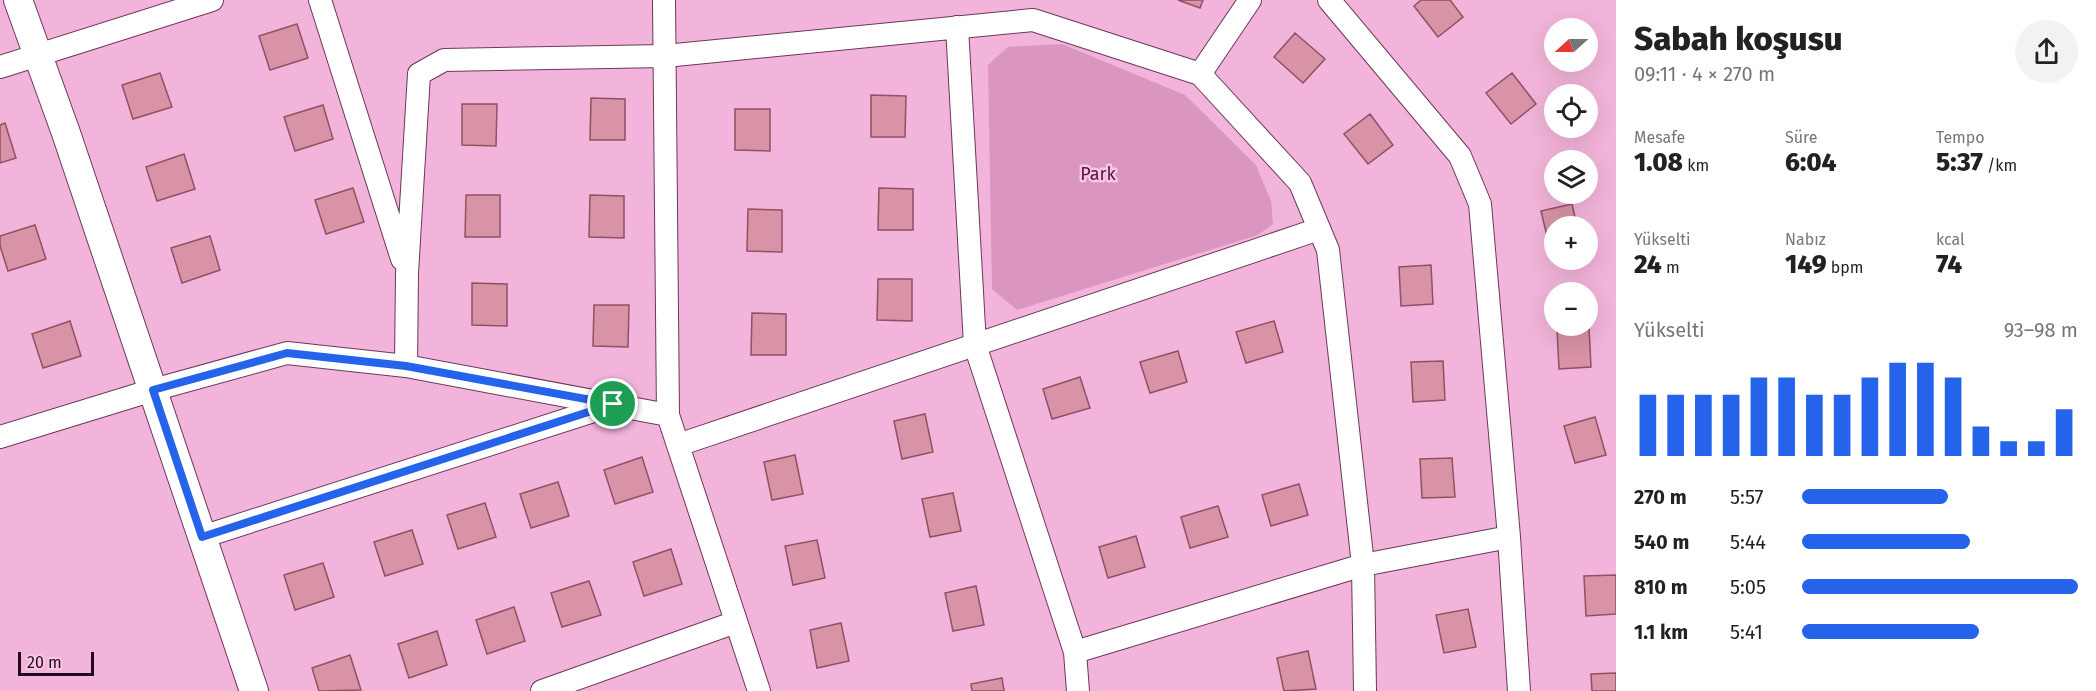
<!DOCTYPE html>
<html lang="tr">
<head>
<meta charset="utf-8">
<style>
	body { margin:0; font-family:"Fira Sans",sans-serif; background:#f2f2f2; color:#222; height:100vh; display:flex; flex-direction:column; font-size:22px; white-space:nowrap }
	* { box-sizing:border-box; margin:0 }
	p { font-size:20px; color:#767676 }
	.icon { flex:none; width:33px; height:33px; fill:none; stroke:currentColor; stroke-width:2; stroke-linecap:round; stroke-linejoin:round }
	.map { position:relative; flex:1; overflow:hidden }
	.drawer { display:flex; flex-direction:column; background:#fff; width:480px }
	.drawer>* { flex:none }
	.needle { width:39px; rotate:249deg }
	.controls { position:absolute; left:1544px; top:18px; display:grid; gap:12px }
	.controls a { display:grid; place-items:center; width:54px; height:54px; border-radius:50%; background:#fff; box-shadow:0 6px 24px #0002; font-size:30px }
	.scale { position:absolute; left:18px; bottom:15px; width:76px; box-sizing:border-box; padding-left:6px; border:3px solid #200a19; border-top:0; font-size:16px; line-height:21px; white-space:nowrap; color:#200a19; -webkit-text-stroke:4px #f8c5e4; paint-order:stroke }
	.pin { position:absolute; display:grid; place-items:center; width:51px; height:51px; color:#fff; margin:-26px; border:3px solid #fff; border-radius:50%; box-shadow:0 2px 6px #0007 }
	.round { display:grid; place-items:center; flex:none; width:63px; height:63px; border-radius:32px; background:#f2f2f2 }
	.head { display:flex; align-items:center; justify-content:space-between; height:102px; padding:0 18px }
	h1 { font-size:33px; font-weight:800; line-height:45px }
	.figures { display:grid; grid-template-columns:repeat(3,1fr); gap:9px; height:102px; padding:6px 18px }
	.figures div { display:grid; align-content:center }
	.figures b { font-size:26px; font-weight:800 }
	.figures small { font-size:16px; font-weight:400 }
	.figures p { font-size:16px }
	.chart { height:168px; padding:12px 18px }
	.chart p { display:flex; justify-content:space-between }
	.chart svg { width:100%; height:108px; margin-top:6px; stroke:#2563eb; stroke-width:6 }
	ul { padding:0 18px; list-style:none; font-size:20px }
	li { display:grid; grid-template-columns:96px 72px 1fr; align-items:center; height:45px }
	li i { height:15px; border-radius:8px; background:#2563eb }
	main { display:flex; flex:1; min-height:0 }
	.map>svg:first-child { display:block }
	.green { fill:#db95c1 }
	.building { fill:#d893a6; stroke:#8f5163; stroke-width:1.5 }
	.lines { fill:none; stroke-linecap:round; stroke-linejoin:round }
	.minor-casing { stroke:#6c385a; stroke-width:24 }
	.tertiary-casing { stroke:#6c385a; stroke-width:30 }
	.minor { stroke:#fff; stroke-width:22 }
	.tertiary { stroke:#fff; stroke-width:28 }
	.route-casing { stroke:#fff; stroke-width:12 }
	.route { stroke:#2563eb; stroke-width:8 }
	.labels { text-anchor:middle; stroke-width:5; stroke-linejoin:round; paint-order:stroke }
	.park-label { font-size:18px; fill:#551542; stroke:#f8c5e4 }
</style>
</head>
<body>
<main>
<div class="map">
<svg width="1616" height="691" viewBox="0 0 1616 691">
	<rect width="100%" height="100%" fill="#f2b4da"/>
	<path class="green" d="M1062 44 1185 95 1256 165 1271 201 1273 224 1258 235 1017 310 992 289 988 65 1008 47Z"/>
	<path class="building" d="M1178 0H1203L1200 8Z
		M1421 0H1450L1463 17 1438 37 1414 6Z
		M297 24 308 58 270 70 259 36Z
		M1295 33 1325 59 1303 83 1274 57Z
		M160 73 172 107 133 119 122 85Z
		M1512 73 1536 104 1511 124 1486 93Z
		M871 95 906 96 905 137H871Z
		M591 98 625 99V140H590Z
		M462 104H497L496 146 462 145Z
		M323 105 333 139 295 151 284 117Z
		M735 109H770V151L735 150Z
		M1370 114 1393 145 1368 164 1344 134Z
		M5 123 16 158 0 163V125Z
		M184 154 195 189 157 201 146 167Z
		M353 188 364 222 326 234 315 200Z
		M879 188 913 189V230H878Z
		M466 195H500V237H465Z
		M590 195 624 196V238L589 237Z
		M1572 204 1577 226H1554V248L1550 249 1541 211Z
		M748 209 782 210V252L747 251Z
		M35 225 46 259 8 271 0 246V236Z
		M210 236 220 270 182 283 171 248Z
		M1431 265 1433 304 1401 306 1399 267Z
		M878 279H912V321L877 320Z
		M472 283 507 284V326L472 325Z
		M594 305H629L628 347 593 346Z
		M752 313 786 314V355H751Z
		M70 321 81 356 43 368 32 334Z
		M1274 321 1283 352 1246 363 1236 332Z
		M1589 328 1591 367 1559 369 1557 330Z
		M1178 351 1187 382 1150 393 1140 362Z
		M1443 361 1445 400 1413 402 1411 362Z
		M1080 377 1090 408 1052 419 1043 389Z
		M925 414 933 452 902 459 894 421Z
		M1595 417 1606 455 1575 463 1564 426Z
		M795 455 803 494 772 500 764 462Z
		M642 457 653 492 615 504 604 470Z
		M1452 458 1455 497 1422 498 1420 459Z
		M558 482 569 516 531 528 520 494Z
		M1299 484 1308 515 1271 526 1262 495Z
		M953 493 961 531 930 537 922 499Z
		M485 503 496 537 458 549 447 515Z
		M1218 506 1228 537 1190 548 1181 517Z
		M412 530 423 564 385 576 374 542Z
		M1136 536 1145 567 1108 578 1099 547Z
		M817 540 825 578 793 585 785 546Z
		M671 549 682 584 644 596 633 562Z
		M323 563 334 597 295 610 284 575Z
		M1616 575V614L1586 616 1584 576Z
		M589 581 601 615 562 627 551 593Z
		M976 586 984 625 953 631 945 593Z
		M514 607 525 641 487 654 476 620Z
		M1468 609 1476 647 1444 653 1436 615Z
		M841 623 849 661 817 668 810 630Z
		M437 631 447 665 409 678 398 644Z
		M1308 651 1316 689 1284 691 1277 658Z
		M350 655 361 690 319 691 312 668Z
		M1616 673V691H1592L1591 674Z
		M1002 678 1004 691H972L971 684Z"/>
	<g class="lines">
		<defs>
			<path id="minor" d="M320 0 402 259
				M664 0 668 415 759 691
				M1329 0 1460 156 1480 204 1509 537 1519 691
				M957 27 975 345 1075 652 1078 691
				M0 67 212 0
				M1200 74 1250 0
				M406 366 407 273 419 74 444 60 665 56 1033 20 1200 74 1300 183 1328 250 1363 565 1365 691
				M0 437 153 390 287 353 406 366 668 415
				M678 445 1319 229
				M202 537 609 406
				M1075 652 1363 565 1509 537
				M542 691 736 622"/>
			<path id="tertiary" d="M18 0 66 133 254 691"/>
		</defs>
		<use href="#minor" class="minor-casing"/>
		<use href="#tertiary" class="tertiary-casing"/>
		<use href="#minor" class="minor"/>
		<use href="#tertiary" class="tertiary"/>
	</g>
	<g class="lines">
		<defs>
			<path id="route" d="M287 353 406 366 613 404 202 537 153 390Z"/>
		</defs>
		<use href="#route" class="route-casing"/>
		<use href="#route" class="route"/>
	</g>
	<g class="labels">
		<g class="park-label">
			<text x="1098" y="180">Park</text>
		</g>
	</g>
</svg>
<div class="controls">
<a><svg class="needle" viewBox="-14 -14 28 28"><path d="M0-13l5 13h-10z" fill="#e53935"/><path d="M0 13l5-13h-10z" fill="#767676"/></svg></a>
<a><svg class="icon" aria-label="locate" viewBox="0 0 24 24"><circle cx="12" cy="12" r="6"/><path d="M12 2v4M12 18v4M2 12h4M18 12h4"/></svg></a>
<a><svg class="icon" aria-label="layers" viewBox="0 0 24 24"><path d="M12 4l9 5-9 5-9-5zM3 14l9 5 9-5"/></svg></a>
<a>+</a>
<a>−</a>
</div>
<div class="scale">20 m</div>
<div class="pin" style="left:613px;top:404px;background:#1e9e55"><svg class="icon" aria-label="arrive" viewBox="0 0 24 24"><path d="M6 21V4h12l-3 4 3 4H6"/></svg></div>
</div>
<section class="drawer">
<div class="head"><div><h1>Sabah koşusu</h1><p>09:11 · 4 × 270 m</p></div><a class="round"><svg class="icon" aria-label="share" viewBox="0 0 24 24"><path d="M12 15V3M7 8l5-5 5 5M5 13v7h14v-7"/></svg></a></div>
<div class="figures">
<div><p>Mesafe</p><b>1.08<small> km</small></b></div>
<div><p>Süre</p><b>6:04</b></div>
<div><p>Tempo</p><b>5:37<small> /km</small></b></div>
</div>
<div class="figures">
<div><p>Yükselti</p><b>24<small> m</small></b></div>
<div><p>Nabız</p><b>149<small> bpm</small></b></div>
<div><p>kcal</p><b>74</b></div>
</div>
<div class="chart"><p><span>Yükselti</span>93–98 m</p>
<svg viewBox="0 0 160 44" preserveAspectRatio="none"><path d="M5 44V19M15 44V19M25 44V19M35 44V19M45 44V12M55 44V12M65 44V19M75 44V19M85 44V12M95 44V6M105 44V6M115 44V12M125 44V32M135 44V38M145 44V38M155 44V25"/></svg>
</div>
<ul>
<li><b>270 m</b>5:57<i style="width:53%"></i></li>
<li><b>540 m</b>5:44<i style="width:61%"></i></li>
<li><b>810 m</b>5:05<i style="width:100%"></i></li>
<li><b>1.1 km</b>5:41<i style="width:64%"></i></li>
</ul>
</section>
</main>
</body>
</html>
